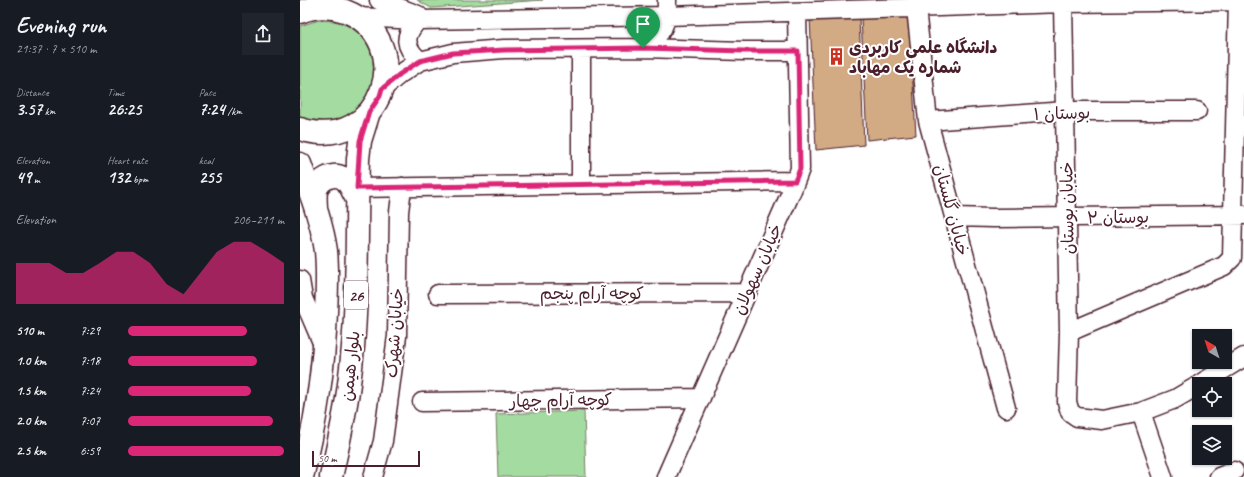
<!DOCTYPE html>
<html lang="en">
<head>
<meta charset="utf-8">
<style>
	body { margin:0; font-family:Caveat,"Playpen Sans Arabic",sans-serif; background:#20242c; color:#f1f3f6; height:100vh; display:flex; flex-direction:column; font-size:15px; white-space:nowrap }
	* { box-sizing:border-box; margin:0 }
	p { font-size:13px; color:#9ea1a6 }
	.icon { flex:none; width:22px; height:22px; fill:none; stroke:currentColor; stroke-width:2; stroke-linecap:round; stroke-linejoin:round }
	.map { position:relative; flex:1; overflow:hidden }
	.panel { display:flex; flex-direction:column; background:#171b24; width:300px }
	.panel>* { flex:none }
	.needle { width:26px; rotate:321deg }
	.controls { position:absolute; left:892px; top:329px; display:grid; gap:8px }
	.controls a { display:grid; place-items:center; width:40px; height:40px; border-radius:0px; background:#171b24; box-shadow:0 1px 3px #0004; font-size:20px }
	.scale { position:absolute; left:12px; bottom:10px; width:108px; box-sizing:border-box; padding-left:4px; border:2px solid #4a1f2b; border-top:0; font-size:11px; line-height:14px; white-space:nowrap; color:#4a1f2b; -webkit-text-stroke:3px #fff; paint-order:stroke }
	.pin { position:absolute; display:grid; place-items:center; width:34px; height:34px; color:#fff; margin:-41px -17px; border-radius:50% 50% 50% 0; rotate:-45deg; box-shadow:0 0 4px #0007 }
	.pin .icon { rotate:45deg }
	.round { display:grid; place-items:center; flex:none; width:42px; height:42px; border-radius:0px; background:#20242c }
	.summary { display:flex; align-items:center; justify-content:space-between; height:68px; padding:0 16px }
	h1 { font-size:22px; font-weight:700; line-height:30px }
	.figures { display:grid; grid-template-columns:repeat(3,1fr); gap:6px; height:68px; padding:4px 16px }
	.figures div { display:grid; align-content:center }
	.figures b { font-size:17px; font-weight:700 }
	.figures small { font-size:11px; font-weight:400 }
	.figures p { font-size:11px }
	.chart { height:112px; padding:8px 16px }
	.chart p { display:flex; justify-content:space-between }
	.chart svg { width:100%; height:72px; margin-top:4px; fill:#db2777; opacity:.7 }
	ul { padding:0 16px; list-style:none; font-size:13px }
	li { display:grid; grid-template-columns:64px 48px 1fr; align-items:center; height:30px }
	li i { height:10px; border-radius:5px; background:#db2777 }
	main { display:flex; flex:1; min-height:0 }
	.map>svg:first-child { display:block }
	.green { fill:#a3dba0; stroke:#767d66 }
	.building { fill:#d2aa83; stroke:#4a1f2b }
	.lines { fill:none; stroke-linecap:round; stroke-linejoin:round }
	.minor-casing { stroke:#4a1f2b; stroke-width:21 }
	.major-casing { stroke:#4a1f2b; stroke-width:25 }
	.minor { stroke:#fff; stroke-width:18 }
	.major { stroke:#fff; stroke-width:22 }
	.route-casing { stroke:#fff; stroke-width:8 }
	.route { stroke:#db2777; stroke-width:5 }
	.labels { text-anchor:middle; stroke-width:4; stroke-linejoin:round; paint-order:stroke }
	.shield { fill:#fff; stroke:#80626b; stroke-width:1 }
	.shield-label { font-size:16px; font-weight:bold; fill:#4a1f2b }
	.poi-label { font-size:17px; font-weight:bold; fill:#4a1f2b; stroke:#fff; text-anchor:start }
	.street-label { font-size:17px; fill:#4a1f2b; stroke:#fff }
</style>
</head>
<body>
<main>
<section class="panel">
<div class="summary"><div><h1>Evening run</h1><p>21:37 · 7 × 510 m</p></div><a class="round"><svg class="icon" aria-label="share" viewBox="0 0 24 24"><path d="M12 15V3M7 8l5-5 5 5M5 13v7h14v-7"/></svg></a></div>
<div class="figures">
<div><p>Distance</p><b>3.57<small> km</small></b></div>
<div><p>Time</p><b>26:25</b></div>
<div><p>Pace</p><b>7:24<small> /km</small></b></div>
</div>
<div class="figures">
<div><p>Elevation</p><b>49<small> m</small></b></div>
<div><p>Heart rate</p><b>132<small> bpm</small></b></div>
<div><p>kcal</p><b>255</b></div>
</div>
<div class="chart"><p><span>Elevation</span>206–211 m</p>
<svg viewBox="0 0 160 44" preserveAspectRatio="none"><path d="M0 44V19L10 19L20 19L30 25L40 25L50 19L60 12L70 12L80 19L90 32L100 38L110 25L120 12L130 6L140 6L150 12L160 19V44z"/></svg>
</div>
<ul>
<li><b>510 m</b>7:29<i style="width:76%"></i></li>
<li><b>1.0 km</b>7:18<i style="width:83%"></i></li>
<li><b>1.5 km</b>7:24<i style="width:79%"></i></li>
<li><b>2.0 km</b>7:07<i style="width:93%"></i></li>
<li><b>2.5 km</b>6:59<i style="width:100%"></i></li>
</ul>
</section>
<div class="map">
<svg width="944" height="477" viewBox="0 0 944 477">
	<rect width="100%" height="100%" fill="#fff"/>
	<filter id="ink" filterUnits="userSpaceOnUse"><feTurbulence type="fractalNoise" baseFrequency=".025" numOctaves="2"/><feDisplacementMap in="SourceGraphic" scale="8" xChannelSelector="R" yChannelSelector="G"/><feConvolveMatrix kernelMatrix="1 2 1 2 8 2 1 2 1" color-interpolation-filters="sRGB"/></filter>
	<g filter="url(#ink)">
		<path class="green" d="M117 0H243L131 8Z
			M19 20C25 21 32 20 38 22 91 38 86 117 30 122 19 123 9 122 0 117V26Z
			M284 411 286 477H198L196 414Z"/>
		<path class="building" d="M609 16 616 135 567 140 561 17Z
			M559 17 564 145 516 150 510 18Z"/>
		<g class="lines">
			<defs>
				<path id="minor" d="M79 0 118 15
					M763 3 769 332 767 402 770 412 777 417 802 420 841 412 875 399 899 385
					M616 8 628 121 706 408
					M57 17 118 20 367 16 763 3 944 1
					M118 20C103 36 104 47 120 61
					M343 48C363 33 367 26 367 0
					M82 89 100 74 120 61 153 53 204 49 343 48 444 51H497
					M628 121 765 111H897
					M281 184V49
					M57 188 495 181
					M654 217 693 218 944 215
					M0 280 3 298 24 347
					M138 294 447 293
					M769 332 924 266 932 258 938 0
					M900 384 944 357
					M122 402 401 398
					M841 412 863 477
					M73 477 83 441 97 336 99 212 102 187
					M366 477 492 190 500 169 497 12
					M919 477 934 471"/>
				<path id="major" d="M0 12C14 6 30 6 45 11 120 40 82 155 0 129
					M0 164C10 192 22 222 26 251 28 272 27 292 26 312 24 368 16 423 2 477
					M16 210C16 204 15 197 16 191 18 180 33 172 43 178 50 182 53 193 57 199
					M31 477C38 446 45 416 49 384 59 310 56 234 58 159L60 141 69 112"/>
			</defs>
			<use href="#minor" class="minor-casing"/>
			<use href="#major" class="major-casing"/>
			<use href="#minor" class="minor"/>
			<use href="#major" class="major"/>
		</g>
	</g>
	<g class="lines" filter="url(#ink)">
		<defs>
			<path id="route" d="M343 48 444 51H498L500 169 495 181 57 188 60 141 69 112 80 96 82 89 100 74 120 61 153 53 204 50Z"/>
		</defs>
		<use href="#route" class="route-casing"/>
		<use href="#route" class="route"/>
	</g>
	<defs>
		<symbol id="building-bare" viewBox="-9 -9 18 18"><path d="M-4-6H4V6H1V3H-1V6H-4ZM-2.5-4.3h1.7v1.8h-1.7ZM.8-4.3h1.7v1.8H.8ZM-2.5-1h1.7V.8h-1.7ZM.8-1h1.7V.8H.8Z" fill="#c8321e" stroke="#fff" stroke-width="2.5" paint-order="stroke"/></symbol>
	</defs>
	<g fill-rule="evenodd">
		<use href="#building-bare" x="524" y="44" width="25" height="25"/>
	</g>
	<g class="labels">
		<rect class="shield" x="44" y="281" width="24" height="28" rx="3"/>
		<g class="shield-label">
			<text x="56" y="301">26</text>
		</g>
		<g class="poi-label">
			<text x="549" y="53">دانشگاه علمی کاربردی<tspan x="549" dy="20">شماره یک مهاباد</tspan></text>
		</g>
		<g class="street-label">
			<text transform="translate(762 113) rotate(-2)" y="6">بوستان ۱</text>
			<text transform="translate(767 208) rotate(-91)" y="6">خیابان بوستان</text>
			<text transform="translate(652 210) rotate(75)" y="6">خیابان گلستان</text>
			<text transform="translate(818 217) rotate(-1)" y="6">بوستان ۲</text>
			<text transform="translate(457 269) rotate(-66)" y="6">خیابان سهولان</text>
			<text x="292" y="299">کوچه آرام پنجم</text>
			<text transform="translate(94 333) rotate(-86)" y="6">خیابان شهرک</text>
			<text transform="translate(50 366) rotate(-84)" y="6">بلوار هیمن</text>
			<text transform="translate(261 400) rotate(-1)" y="6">کوچه آرام چهار</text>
		</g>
	</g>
</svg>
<div class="controls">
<a><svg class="needle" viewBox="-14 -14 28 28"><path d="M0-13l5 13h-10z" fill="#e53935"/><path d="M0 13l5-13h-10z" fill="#9ea1a6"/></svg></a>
<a><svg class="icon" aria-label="locate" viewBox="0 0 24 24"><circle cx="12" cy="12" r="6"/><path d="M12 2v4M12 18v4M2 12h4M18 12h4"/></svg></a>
<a><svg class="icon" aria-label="layers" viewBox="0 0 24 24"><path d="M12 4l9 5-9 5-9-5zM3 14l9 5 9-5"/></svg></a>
</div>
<div class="scale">50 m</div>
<div class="pin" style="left:343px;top:48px;background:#1e9e55"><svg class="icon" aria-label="arrive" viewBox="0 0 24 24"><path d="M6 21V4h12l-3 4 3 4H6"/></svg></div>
</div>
</main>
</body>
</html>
